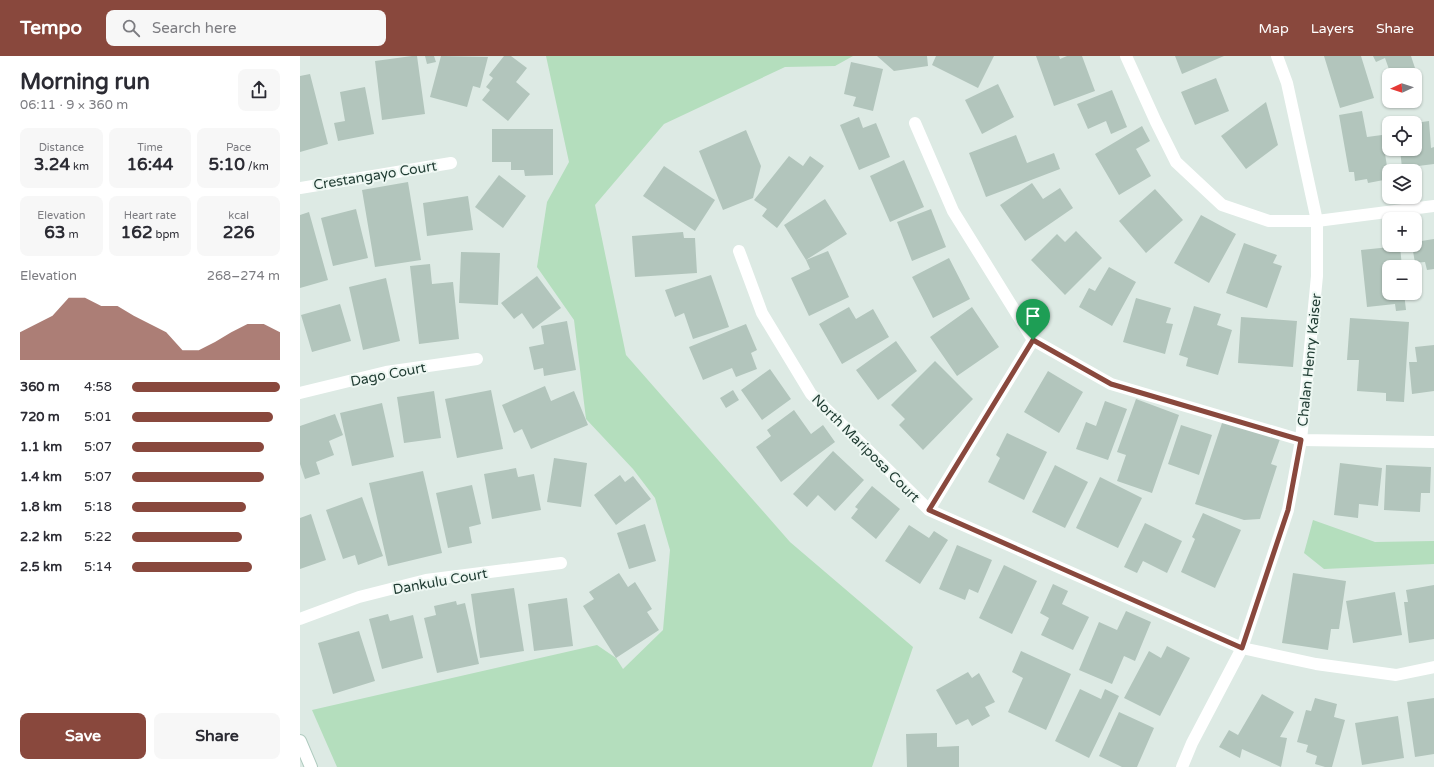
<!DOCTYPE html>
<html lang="en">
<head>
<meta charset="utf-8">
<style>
	body { margin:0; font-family:"Varela Round",sans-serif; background:#f7f7f7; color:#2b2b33; height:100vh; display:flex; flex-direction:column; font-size:15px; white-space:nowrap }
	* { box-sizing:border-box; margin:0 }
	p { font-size:13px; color:#7c7c81 }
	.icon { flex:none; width:22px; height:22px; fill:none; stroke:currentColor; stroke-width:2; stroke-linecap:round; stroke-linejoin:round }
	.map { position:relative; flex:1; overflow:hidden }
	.side { display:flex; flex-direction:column; background:#fff; width:300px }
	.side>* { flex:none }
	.needle { width:26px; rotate:267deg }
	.buttons { position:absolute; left:1082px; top:12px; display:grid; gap:8px }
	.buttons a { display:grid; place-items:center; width:40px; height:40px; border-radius:8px; background:#fff; box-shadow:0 1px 3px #0004; font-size:20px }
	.pin { position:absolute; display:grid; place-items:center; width:34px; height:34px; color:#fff; margin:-41px -17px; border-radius:50% 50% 50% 0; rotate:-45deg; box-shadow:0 0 4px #0007 }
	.pin .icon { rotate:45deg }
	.round { display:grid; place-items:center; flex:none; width:42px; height:42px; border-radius:8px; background:#f7f7f7 }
	.summary { display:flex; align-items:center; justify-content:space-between; height:68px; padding:0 20px }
	h1 { font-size:22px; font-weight:700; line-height:30px }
	.stats { display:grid; grid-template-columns:repeat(3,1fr); gap:6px; height:68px; padding:4px 20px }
	.stats div { display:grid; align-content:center; border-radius:8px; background:#f7f7f7; text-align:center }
	.stats b { font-size:17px; font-weight:700 }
	.stats small { font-size:11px; font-weight:400 }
	.stats p { font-size:11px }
	.chart { height:112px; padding:8px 20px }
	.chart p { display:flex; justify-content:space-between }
	.chart svg { width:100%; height:72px; margin-top:4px; fill:#89483d; opacity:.7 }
	.cta { display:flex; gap:8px; margin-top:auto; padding:8px 20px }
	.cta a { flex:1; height:46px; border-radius:8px; background:#89483d; color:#fff; font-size:16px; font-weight:700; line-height:46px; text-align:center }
	.cta a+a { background:#f7f7f7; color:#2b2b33 }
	ul { padding:0 20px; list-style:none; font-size:13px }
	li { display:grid; grid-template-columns:64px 48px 1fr; align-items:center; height:30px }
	li i { height:10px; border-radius:5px; background:#89483d }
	header { display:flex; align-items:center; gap:24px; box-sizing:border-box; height:56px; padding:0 20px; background:#89483d; color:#fff }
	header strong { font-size:19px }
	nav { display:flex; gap:22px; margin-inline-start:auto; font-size:14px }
	.search { width:280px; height:36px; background:#f7f7f7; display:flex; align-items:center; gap:10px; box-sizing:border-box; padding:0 14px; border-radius:8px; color:#7c7c81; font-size:15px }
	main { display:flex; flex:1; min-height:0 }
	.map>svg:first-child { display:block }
	.green { fill:#b4debd }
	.building { fill:#b2c5bc }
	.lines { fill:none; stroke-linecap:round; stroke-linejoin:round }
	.secondary-casing { stroke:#afcbbf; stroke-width:14 }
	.minor { stroke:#fff; stroke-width:12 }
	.tertiary { stroke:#fff; stroke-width:12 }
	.secondary { stroke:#fff; stroke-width:12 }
	.route-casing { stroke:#fff; stroke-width:8 }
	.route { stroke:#89483d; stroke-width:5 }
	.labels { text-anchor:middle; stroke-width:4; stroke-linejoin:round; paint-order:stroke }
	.street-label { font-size:14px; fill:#1e3a31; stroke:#edf7f2 }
</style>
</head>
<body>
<header>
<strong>Tempo</strong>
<div class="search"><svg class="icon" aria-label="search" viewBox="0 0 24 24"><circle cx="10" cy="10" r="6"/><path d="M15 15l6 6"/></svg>Search here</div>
<nav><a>Map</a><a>Layers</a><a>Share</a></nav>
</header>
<main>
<section class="side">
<div class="summary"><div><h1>Morning run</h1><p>06:11 · 9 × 360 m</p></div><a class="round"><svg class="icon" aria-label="share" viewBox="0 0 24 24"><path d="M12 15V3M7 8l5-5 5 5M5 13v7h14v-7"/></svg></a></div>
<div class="stats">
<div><p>Distance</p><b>3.24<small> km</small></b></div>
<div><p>Time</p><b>16:44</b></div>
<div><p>Pace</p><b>5:10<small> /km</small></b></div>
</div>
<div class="stats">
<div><p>Elevation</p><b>63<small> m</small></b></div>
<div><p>Heart rate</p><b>162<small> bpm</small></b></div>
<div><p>kcal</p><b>226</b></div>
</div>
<div class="chart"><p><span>Elevation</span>268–274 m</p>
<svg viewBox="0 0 160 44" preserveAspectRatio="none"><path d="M0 44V27L10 22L20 17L30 6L40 6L50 11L60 11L70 17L80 22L90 27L100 38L110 38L120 33L130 27L140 22L150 22L160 27V44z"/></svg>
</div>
<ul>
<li><b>360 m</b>4:58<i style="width:100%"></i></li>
<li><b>720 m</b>5:01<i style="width:95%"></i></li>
<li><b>1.1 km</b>5:07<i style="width:89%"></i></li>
<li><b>1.4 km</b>5:07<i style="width:89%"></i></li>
<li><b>1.8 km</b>5:18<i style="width:77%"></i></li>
<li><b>2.2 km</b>5:22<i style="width:74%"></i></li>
<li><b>2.5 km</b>5:14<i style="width:81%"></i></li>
</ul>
<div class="cta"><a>Save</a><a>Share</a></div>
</section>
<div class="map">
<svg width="1134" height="711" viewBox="0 0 1134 711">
	<rect width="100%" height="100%" fill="#ddeae4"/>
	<path class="green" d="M246 0H553L535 10 485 11 364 68 295 149 326 299 490 486 613 591 572 711H37L12 654 297 589 316 602 323 613 363 574 370 494 355 442 333 413 286 363 274 264 237 211 247 146 269 106Z
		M1013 464 1075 486 1134 485V508L1024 513 1004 497Z"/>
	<path class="building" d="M112 0H117L125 58 82 64 75 5Z
		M125 0H134L136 6 127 8Z
		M141 0 188 1 180 32 173 30 167 51 130 41Z
		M204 0H211L227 12 216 26 230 38 208 65 182 44 190 34 186 31 193 22 189 19Z
		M577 0H627L628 10 594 15Z
		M636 0H694L678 32 632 9Z
		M736 0H759L760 3 767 0H782L795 35 754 50Z
		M875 0H924L882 18Z
		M1024 0H1061L1074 42 1040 52Z
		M1073 0H1111L1117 18 1113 19H1091L1085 2 1076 6Z
		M551 6 583 13 573 55 553 50 556 41 544 38Z
		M10 18 28 88 0 96V20Z
		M916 22 929 55 895 69 881 36Z
		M698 28 714 61 682 78 665 44Z
		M65 31 74 78 38 85 34 67 45 65 40 36Z
		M812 34 827 71 811 78 806 65 788 73 777 48Z
		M966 46 978 89 946 113 921 80Z
		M1062 55 1067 81 1082 79 1089 123 1068 127 1067 123 1055 125 1054 116H1049L1039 59Z
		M559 61 563 72 576 67 590 101 559 114 540 69Z
		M1129 65 1131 92 1134 91V108L1102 112 1100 93H1115V67Z
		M842 70 850 85 836 93 851 120 819 139 795 98Z
		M192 73H253V119L225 120 224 114H211V106H192Z
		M446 74 461 110 453 142 423 154 399 95Z
		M716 79 727 107 754 97 760 113 686 141 669 97Z
		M489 100 503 110 510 100 524 110 477 172 462 160 467 153 454 144Z
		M604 104 624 151 590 166 570 120Z
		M364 110 415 144 395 175 343 140Z
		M199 119 226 140 203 172 175 151Z
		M108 126 121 204 75 211 62 134Z
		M732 127 743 143 760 132 773 152 725 185 700 149Z
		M855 133 883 164 846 197 819 165Z
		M168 140 173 174 127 180 123 147Z
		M525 143 547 178 506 204 484 169Z
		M56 153 68 202 33 210 21 162Z
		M631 153 646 191 612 205 597 166Z
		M9 156 28 224 0 232V159Z
		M901 159 936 178 909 227 874 207Z
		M776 175 802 202 765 239 731 204 757 178 765 186Z
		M383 176 384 182H395L397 217 335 221 332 180Z
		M1134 183V213L1127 214 1125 206 1115 207 1112 189H1115V186Z
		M944 187 977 199 973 207 982 210 967 252 926 237Z
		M1100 190 1102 211H1089V237H1104L1106 254 1096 255 1095 248 1067 251 1061 194Z
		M528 195 549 241 509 260 491 222 510 213 506 204Z
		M161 196 200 197 198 249 159 247Z
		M649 202 670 243 633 262 612 221Z
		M130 208 132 228 153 226 159 283 119 288 110 210Z
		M809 211 836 226 812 270 779 251 789 232 795 235Z
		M411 219 429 271 393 283 384 257 375 261 365 234Z
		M237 220 261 252 233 273 222 257 214 263 201 247Z
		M86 222 100 285 63 294 49 231Z
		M836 242 871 252 866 267 873 268 865 298 823 286Z
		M40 248 51 285 12 296 1 259Z
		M894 250 921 258 917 269 932 274 918 319 886 310 888 302 879 299Z
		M549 251 556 263 573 253 589 281 542 308 519 268Z
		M672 251 699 291 657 320 630 281Z
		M941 261 997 265 993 311 938 307Z
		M1050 262 1109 266 1104 346 1086 345V337L1057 335 1059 304H1047Z
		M267 265 276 314 244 320 243 312 234 314 229 291 244 288 241 270Z
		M446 268 457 294 451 297 457 313 436 321 432 312 403 324 389 291Z
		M596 285 617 315 578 344 556 314Z
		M1134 289V335L1112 338 1109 306H1117L1115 291Z
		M635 305 673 343 623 394 599 369 605 363 591 349Z
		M470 313 491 343 462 364 441 334Z
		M748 315 783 336 759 377 724 356Z
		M245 330 251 345 274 335 288 369 231 393 222 373 214 377 202 349Z
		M191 334 203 393 157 402 145 343Z
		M433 334 439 344 426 352 420 342Z
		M134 335 141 382 104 387 97 341Z
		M836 343 879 359 852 437 817 425 826 399 817 396Z
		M805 345 827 353 808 404 776 393 786 366 796 370Z
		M82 347 94 401 52 410 40 357Z
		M494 354 511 378 523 369 535 386 481 426 456 391 471 380 467 374Z
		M35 358 43 379 29 385 34 399 16 406 20 418 5 423 0 408V370Z
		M923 364 980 383 971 408 977 410 960 463 944 464 895 448Z
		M881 369 912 379 899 419 868 408Z
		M707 377 747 396 724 444 688 426 700 402 696 399Z
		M533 395 564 424 535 455 518 439 507 451 493 438Z
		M254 402 287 407 281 451 247 446Z
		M1040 407 1082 412 1078 450 1059 448 1058 462 1034 459Z
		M755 409 788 426 765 472 732 456Z
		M1086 409 1131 411 1130 437H1121L1120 456 1084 454Z
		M216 412 218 421 234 418 241 454 192 463 184 418Z
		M123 415 142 497 88 510 69 427Z
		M320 419 325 426 333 420 351 443 316 469 294 439Z
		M800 421 842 442 818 492 776 472Z
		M172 429 181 468 169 471 172 487 148 492 136 437Z
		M572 430 600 453 576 483 551 462 558 453 555 451Z
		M62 441 83 500 58 509 55 499 43 503 26 454Z
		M903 457 941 474 915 532 881 516 895 483 892 481Z
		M11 458 26 504 0 513V462Z
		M845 467 882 485 867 517 843 505 837 517 824 511Z
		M345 468 356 505 329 513 317 477Z
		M609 469 629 482 634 475 648 484 620 528 585 505Z
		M657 489 692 504 678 537 669 533 665 544 639 533Z
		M704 509 737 525 712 578 679 562Z
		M319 517 328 531 335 526 352 553 347 556 359 574 316 602 283 550 294 543 289 536Z
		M993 517 1046 525 1039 573H1031L1028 594 982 587Z
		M753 528 768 535 762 548 789 561 773 594 741 579 749 562 740 557Z
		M1134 529V583L1109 587 1104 546H1108L1106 534Z
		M214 532 224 595 180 602 171 538Z
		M1095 536 1102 579 1053 587 1046 545Z
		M267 542 273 590 234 595 228 548Z
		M156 545 157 549 165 547 179 608 137 617 124 562 136 559 134 550Z
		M826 555 851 566 835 605 824 600 812 628 779 614 799 566 817 574Z
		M88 558 90 565 113 559 123 602 82 613 69 563Z
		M59 575 75 625 33 638 18 587Z
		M867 590 890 602 860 660 824 642 849 595 861 602Z
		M721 595 771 618 746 674 708 656 723 622 712 616Z
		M668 616 672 622 679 617 695 646 685 651 690 660 672 670 668 663 656 669 636 634Z
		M780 633 801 643 805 633 819 640 789 702 755 685Z
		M962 638 994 656 980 681 987 682 981 711 942 693 940 702 919 691 929 674 938 679Z
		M1015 642 1037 648 1034 661 1045 664 1032 711H1025L1015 708 1017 700 1006 696 1008 689 997 686 1006 654 1011 655Z
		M1134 642V698L1115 701 1107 646Z
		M819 656 854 672 837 711H822L799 700Z
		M1098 660 1104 702 1062 709 1055 667Z
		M637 677V691L659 690V711H607L606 678Z"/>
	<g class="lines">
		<defs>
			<path id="secondary" d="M0 685 11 711"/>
		</defs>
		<use href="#secondary" class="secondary-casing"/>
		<path class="minor" d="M826 0 856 66 876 106 922 149 969 165H1017L1134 150
			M615 67 653 155 733 284 811 328 1001 384 1134 386
			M0 132 151 107
			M439 195 462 257 511 338 629 454 942 592 1016 608 1096 619 1134 611
			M0 337 86 316 177 303
			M629 454 733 284
			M0 563 59 541 126 524 261 507"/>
		<path class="tertiary" d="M882 711 892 687 942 592 988 454 1001 384 1017 220V165L987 27 977 0"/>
		<use href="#secondary" class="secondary"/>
	</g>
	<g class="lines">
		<defs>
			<path id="route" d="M733 284 811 328 1001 384 988 454 942 592 629 454Z"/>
		</defs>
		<use href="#route" class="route-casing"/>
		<use href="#route" class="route"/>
	</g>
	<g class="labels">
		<g class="street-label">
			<text transform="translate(75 119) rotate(-9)" y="5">Crestangayo Court</text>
			<text transform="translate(1009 304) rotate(-84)" y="5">Chalan Henry Kaiser</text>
			<text transform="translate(88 318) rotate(-11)" y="5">Dago Court</text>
			<text transform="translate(566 392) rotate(45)" y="5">North Mariposa Court</text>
			<text transform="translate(140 525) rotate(-10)" y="5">Dankulu Court</text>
		</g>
	</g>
</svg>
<div class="buttons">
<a><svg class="needle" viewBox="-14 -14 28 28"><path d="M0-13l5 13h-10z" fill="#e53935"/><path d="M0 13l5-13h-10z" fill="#7c7c81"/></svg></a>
<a><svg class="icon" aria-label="locate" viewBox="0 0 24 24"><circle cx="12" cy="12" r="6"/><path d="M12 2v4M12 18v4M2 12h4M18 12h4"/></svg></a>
<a><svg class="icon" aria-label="layers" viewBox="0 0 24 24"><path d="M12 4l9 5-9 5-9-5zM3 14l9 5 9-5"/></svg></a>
<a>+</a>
<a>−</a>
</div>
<div class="pin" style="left:733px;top:284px;background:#1e9e55"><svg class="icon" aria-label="arrive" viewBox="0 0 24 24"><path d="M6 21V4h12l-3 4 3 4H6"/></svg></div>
</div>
</main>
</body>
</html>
